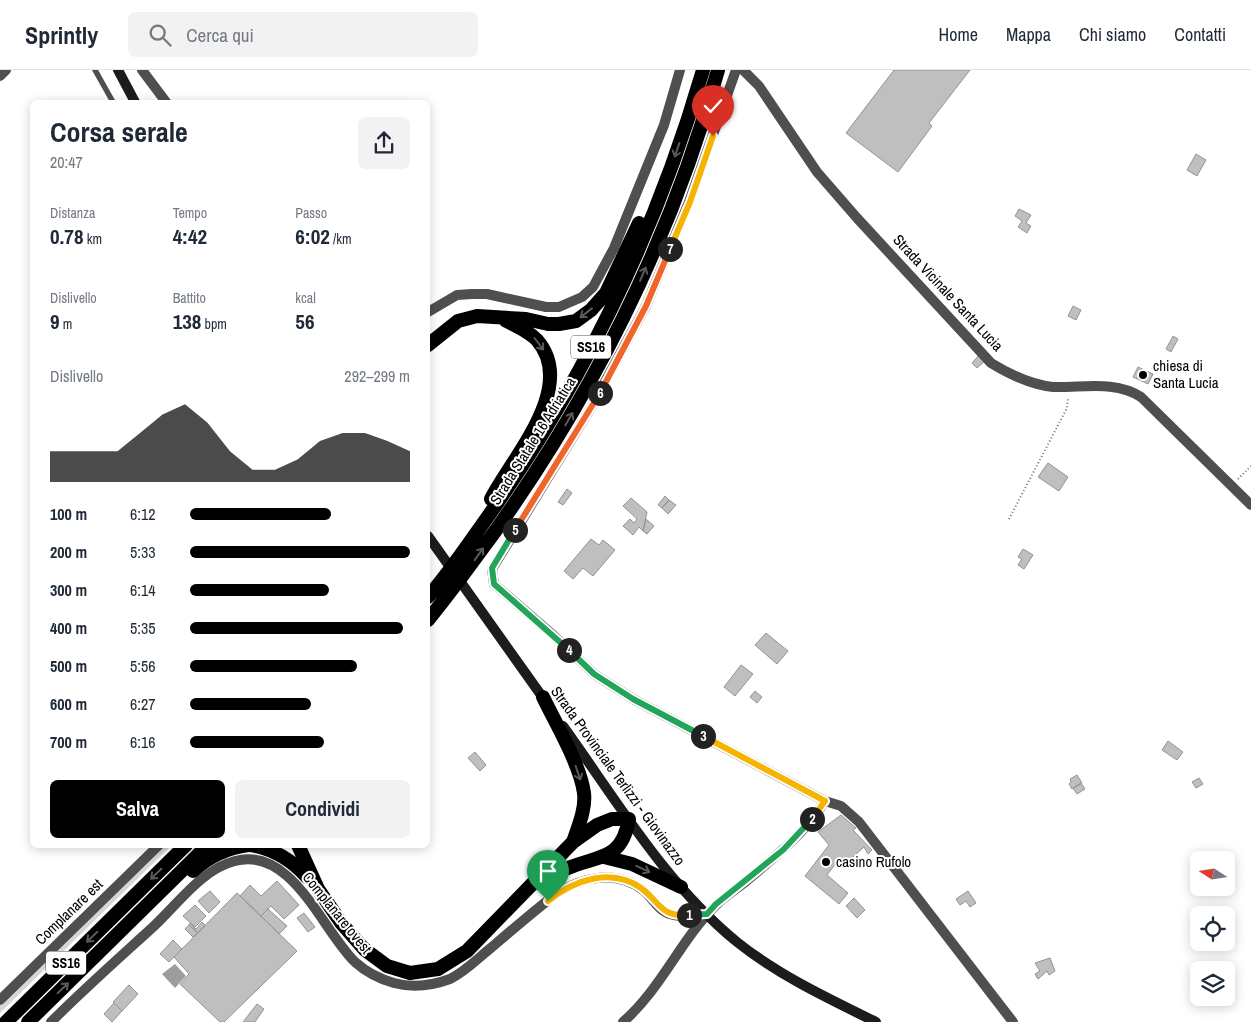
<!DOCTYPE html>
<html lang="it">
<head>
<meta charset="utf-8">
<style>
	body { margin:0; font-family:"Archivo Narrow",sans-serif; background:#f2f2f3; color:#1f2937; height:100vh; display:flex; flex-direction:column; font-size:19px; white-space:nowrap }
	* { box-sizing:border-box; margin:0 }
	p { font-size:16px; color:#747a83 }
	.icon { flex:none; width:28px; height:28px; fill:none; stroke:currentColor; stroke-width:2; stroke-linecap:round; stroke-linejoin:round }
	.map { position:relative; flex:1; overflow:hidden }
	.panel { position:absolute; left:30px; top:30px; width:400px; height:748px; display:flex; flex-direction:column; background:#fff; border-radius:8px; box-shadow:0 2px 12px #0003 }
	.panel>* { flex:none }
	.needle { width:32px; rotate:282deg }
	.controls { position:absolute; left:1190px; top:781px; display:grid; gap:10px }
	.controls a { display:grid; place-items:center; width:45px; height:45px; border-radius:8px; background:#fff; box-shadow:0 2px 12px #0003; font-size:25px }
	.pin { position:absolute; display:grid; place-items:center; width:42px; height:42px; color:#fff; margin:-51px -21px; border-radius:50% 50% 50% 0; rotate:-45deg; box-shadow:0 0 5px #0007 }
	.pin .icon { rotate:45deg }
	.km { position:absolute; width:25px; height:25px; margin:-12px; border-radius:50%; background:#222; color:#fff; font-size:14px; line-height:25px; text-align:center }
	.round { display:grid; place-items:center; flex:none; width:52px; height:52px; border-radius:8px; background:#f2f2f3 }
	.headline { display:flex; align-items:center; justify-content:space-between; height:85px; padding:0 20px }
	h1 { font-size:28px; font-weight:800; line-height:38px }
	.stats { display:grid; grid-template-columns:repeat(3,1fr); gap:8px; height:85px; padding:5px 20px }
	.stats div { display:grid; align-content:center }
	.stats b { font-size:21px; font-weight:800 }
	.stats small { font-size:14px; font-weight:400 }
	.stats p { font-size:14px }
	.chart { height:140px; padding:10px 20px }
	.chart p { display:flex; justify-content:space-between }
	.chart svg { width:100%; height:90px; margin-top:5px; fill:#000; opacity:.7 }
	.primary-button { display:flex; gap:10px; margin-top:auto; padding:10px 20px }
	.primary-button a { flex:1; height:58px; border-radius:8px; background:#000; color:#fff; font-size:20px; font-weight:800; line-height:58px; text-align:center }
	.primary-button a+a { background:#f2f2f3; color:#1f2937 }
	ul { padding:0 20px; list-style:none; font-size:16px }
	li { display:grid; grid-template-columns:80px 60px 1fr; align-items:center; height:38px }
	li i { height:12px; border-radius:6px; background:#000 }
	header { display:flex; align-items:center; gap:30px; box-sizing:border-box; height:70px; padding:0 25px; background:#fff; border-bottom:1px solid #e0e1e3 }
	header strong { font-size:24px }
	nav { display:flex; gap:28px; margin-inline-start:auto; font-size:18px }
	.search { width:350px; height:45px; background:#f2f2f3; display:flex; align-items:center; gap:12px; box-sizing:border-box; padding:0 18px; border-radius:8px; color:#747a83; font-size:19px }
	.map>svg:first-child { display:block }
	.green { fill:#d6d6d6 }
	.water { fill:#9d9d9d }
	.building { fill:#bfbfbf; stroke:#939393 }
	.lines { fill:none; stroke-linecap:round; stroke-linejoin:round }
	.path { stroke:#717171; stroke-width:2; stroke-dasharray:1 2.5; stroke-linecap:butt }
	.service { stroke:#4f4f4f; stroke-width:5.5 }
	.minor { stroke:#4f4f4f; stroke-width:10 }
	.secondary { stroke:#1c1c1c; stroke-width:10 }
	.trunk { stroke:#000; stroke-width:14 }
	.oneway { stroke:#595959 }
	.split-1-casing { stroke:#fff; stroke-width:10 }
	.split-2-casing { stroke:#fff; stroke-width:10 }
	.split-3-casing { stroke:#fff; stroke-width:10 }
	.split-4-casing { stroke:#fff; stroke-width:10 }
	.split-5-casing { stroke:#fff; stroke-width:10 }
	.split-6-casing { stroke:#fff; stroke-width:10 }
	.split-7-casing { stroke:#fff; stroke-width:10 }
	.split-8-casing { stroke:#fff; stroke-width:10 }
	.split-1 { stroke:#f5b400; stroke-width:6 }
	.split-2 { stroke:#22a559; stroke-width:6 }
	.split-3 { stroke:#f5b400; stroke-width:6 }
	.split-4 { stroke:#22a559; stroke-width:6 }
	.split-5 { stroke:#22a559; stroke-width:6 }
	.split-6 { stroke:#f0652b; stroke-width:6 }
	.split-7 { stroke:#f0652b; stroke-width:6 }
	.split-8 { stroke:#f5b400; stroke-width:6 }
	.poi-dot { fill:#000; stroke:#fff; stroke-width:2 }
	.labels { text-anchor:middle; stroke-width:4; stroke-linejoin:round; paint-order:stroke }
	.shield { fill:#fff; stroke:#4c4c4c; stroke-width:1 }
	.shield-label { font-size:14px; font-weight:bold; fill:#000 }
	.street-label { font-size:15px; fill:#000; stroke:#fff }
	.poi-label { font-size:15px; fill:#000; stroke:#fff; text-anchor:start }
</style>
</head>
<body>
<header>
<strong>Sprintly</strong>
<div class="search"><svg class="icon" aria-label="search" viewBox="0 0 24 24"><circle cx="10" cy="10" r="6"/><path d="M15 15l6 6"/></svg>Cerca qui</div>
<nav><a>Home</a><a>Mappa</a><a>Chi siamo</a><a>Contatti</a></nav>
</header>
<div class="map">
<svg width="1251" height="952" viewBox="0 0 1251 952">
	<rect width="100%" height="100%" fill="#fff"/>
	<path class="green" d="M163 775H172L0 943V935Z"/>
	<path class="water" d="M175 894 186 906 175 918 162 904Z"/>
	<path class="building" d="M894 0H970L929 53 932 56 898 102 846 63Z
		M1196 84 1206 90 1197 106 1187 100Z
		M1019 139 1031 145 1026 153 1031 156 1027 163 1018 157 1022 151 1015 146Z
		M1073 236 1081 240 1076 250 1068 246Z
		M1173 266 1178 269 1171 282 1166 279Z
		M979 285 985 291 977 298 972 293Z
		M1138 297 1153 304 1148 314 1133 307Z
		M1048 393 1068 407 1059 421 1038 407Z
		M567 419 572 423 563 435 558 432Z
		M665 426 669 430 662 438 658 435Z
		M631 428 647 442 643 461 639 457 633 465 623 456 630 449 634 453 637 449 623 436Z
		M669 430 676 435 668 444 662 438Z
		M646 449 654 456 647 464 643 461Z
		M591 469 599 475 603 470 615 480 593 506 583 498 573 509 564 501Z
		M1023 479 1033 485 1024 499 1018 495 1022 489 1018 487Z
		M766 563 788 581 777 594 755 575Z
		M741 595 753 604 735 626 724 617Z
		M755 621 762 627 757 633 750 627Z
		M1168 671 1183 682 1177 690 1162 680Z
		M475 682 486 695 480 701 468 688Z
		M1077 705 1082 713 1072 719 1069 714 1071 712 1070 709Z
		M1199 708 1203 714 1196 718 1192 712Z
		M1081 713 1085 719 1077 724 1073 718Z
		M841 745 856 758 853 760 872 780 868 784 864 777 844 795 839 789 827 805 848 823 839 834 805 806 829 775 818 762Z
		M277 811 299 835 284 849 271 836 261 846 240 826 250 815 261 826Z
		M210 821 220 832 209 843 198 831Z
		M968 821 976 833 970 837 966 831 960 835 956 829Z
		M237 823 297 881 224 952H220L180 914 189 904 174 887Z
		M854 828 865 840 857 848 846 836Z
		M195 835 206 846 195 857 183 846Z
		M268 839 287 856 279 864 261 846Z
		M304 843 315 857 308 862 297 848Z
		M202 852 205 855 198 863 189 855 190 853 196 859Z
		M189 855 198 863 193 867 185 859Z
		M173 870 182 879 169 892 160 884Z
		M1050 888 1055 901 1049 905 1047 901 1038 909 1035 904 1040 901 1035 893Z
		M129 915 138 924 122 941 113 932Z
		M114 933 122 941 112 952 104 944Z
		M257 934 264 939 255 952H243Z"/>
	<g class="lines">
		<path class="path" d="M1238 409 1251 396
			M1009 449 1067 338 1068 328"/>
		<path class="service" d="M95 0 113 32"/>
		<path class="minor" d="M142 0 166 32
			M736 0 689 132 646 236 592 336 492 499 494 514 553 565 594 604 633 629 825 731 841 736 859 752 1013 952
			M743 0 759 16 817 102 857 148 991 293C1009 304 1032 315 1053 317 1083 318 1115 310 1141 327L1251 435
			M0 6 6 0
			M428 242 457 225 472 224H487L546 237H559L582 227 593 217 614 178 664 55 680 0
			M0 930 159 775
			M51 952C84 919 119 888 153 857 178 834 202 799 235 791 292 776 322 860 355 892 366 902 380 909 394 913 413 918 431 916 450 909 466 901 478 888 492 877 513 859 534 841 556 824 582 807 617 799 643 820 651 826 656 837 665 842 677 849 694 845 707 844
			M623 952C661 919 680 871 715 836 724 827 735 820 745 812 774 788 805 763 825 731"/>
		<path class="secondary" d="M118 0 135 32
			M428 466 546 632
			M563 656C617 731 665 813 737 872 778 905 829 929 876 952"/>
		<path class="trunk" d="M428 275 458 251 477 246 526 249 548 254H559L576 251 591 240 606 223 639 153
			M491 429C512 388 578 317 537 270 529 261 516 256 505 250
			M428 527C450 502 469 473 489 445 584 310 657 159 703 0
			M428 550C452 521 474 490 496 460 595 321 672 165 718 0
			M543 627C556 654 580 694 584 723 586 739 578 757 573 772
			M251 775C274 779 291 789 307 807
			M298 775 318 819 342 854 364 879 387 896 410 903 438 899 467 881 573 772 597 755 612 749H629C622 790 600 785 568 798 557 802 547 807 536 812
			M604 787 632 794 681 817
			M193 801C209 786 226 778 248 775
			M6 952 186 775
			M28 952 208 775"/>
	</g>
	<defs><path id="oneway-shaft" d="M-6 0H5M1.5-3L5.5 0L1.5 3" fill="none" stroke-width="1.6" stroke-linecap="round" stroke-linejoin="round" transform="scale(1.25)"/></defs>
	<g class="oneway">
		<use href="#oneway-shaft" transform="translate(677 80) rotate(109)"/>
		<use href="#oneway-shaft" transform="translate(643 204) rotate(-67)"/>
		<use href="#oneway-shaft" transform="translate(586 243) rotate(142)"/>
		<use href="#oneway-shaft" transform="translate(539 274) rotate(53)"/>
		<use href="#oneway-shaft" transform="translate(569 349) rotate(-60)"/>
		<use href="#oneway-shaft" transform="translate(479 484) rotate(-55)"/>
		<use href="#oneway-shaft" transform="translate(578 703) rotate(71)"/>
		<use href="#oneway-shaft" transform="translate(643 799) rotate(25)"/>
		<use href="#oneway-shaft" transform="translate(156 804) rotate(136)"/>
		<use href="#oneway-shaft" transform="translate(92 867) rotate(136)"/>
		<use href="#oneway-shaft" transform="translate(63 918) rotate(-44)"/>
	</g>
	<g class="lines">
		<defs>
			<path id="split-1" d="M548 831C574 810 611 797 641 818 661 833 660 847 689 845"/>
			<path id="split-2" d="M689 845 707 844 716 834 783 780 812 749"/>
			<path id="split-3" d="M703 666 825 731 812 749"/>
			<path id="split-4" d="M569 580 594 604 633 629 703 666"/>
			<path id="split-5" d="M515 460 492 498 494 514 569 580"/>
			<path id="split-6" d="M515 460 600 323"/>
			<path id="split-7" d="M600 323 646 236 670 179"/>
			<path id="split-8" d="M670 179 690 132 713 66"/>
		</defs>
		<use href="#split-1" class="split-1-casing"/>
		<use href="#split-2" class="split-2-casing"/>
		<use href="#split-3" class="split-3-casing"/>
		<use href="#split-4" class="split-4-casing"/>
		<use href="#split-5" class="split-5-casing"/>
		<use href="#split-6" class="split-6-casing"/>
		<use href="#split-7" class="split-7-casing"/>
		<use href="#split-8" class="split-8-casing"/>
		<use href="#split-1" class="split-1"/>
		<use href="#split-2" class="split-2"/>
		<use href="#split-3" class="split-3"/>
		<use href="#split-4" class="split-4"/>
		<use href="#split-5" class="split-5"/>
		<use href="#split-6" class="split-6"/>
		<use href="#split-7" class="split-7"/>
		<use href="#split-8" class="split-8"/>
	</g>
	<g class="poi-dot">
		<circle cx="1143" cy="305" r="5"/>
		<circle cx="826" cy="792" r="5"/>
	</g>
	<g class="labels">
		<g class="shield">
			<rect x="571" y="265.5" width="40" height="23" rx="4"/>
			<rect x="46" y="881.5" width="40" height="23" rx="4"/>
		</g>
		<g class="shield-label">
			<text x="591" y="282">SS16</text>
			<text x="66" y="898">SS16</text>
		</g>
		<g class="street-label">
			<text transform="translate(948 223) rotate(47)" y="5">Strada Vicinale Santa Lucia</text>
			<text transform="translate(533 371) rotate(-58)" y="5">Strada Statale 16 Adriatica</text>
			<text transform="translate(618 706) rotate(54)" y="5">Strada Provinciale Terlizzi - Giovinazzo</text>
			<text transform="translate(69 842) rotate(-44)" y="5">Complanare est</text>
			<text transform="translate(337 843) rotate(51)" y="5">Complanare ovest</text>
		</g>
		<g class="poi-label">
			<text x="1153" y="301">chiesa di<tspan x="1153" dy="17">Santa Lucia</tspan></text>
			<text x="836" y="797">casino Rufolo</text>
		</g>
	</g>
</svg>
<div class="controls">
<a><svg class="needle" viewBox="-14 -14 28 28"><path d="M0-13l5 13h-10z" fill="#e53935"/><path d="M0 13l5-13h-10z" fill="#747a83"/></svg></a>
<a><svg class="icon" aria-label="locate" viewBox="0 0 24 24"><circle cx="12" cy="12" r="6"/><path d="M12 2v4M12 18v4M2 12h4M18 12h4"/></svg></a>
<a><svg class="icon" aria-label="layers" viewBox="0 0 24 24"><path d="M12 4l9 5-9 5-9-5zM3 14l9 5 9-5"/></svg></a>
</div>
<div class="pin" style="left:548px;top:831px;background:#1e9e55"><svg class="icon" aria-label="arrive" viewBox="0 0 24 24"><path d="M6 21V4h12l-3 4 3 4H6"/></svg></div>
<div class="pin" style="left:713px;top:66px;background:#d93025"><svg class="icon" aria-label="check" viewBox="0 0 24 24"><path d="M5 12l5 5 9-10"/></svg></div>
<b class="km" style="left:689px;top:845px">1</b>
<b class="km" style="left:812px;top:749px">2</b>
<b class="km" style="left:703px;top:666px">3</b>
<b class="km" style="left:569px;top:580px">4</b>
<b class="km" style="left:515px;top:460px">5</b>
<b class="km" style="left:600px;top:323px">6</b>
<b class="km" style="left:670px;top:179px">7</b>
<section class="panel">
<div class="headline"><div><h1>Corsa serale</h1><p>20:47</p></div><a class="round"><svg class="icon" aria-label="share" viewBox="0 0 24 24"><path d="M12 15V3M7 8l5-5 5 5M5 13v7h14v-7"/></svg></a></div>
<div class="stats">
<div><p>Distanza</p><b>0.78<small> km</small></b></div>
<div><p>Tempo</p><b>4:42</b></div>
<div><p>Passo</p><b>6:02<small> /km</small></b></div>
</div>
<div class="stats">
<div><p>Dislivello</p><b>9<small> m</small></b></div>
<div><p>Battito</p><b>138<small> bpm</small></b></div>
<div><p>kcal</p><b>56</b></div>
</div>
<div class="chart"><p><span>Dislivello</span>292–299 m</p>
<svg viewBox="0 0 160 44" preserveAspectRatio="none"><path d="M0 44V29L10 29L20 29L30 29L40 20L50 11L60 6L70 15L80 29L90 38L100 38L110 33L120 24L130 20L140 20L150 24L160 29V44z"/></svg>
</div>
<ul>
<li><b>100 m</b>6:12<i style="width:64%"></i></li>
<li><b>200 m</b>5:33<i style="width:100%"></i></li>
<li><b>300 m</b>6:14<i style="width:63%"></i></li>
<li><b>400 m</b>5:35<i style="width:97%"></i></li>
<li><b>500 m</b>5:56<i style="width:76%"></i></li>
<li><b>600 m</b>6:27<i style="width:55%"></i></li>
<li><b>700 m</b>6:16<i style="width:61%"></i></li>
</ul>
<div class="primary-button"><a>Salva</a><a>Condividi</a></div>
</section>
</div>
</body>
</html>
